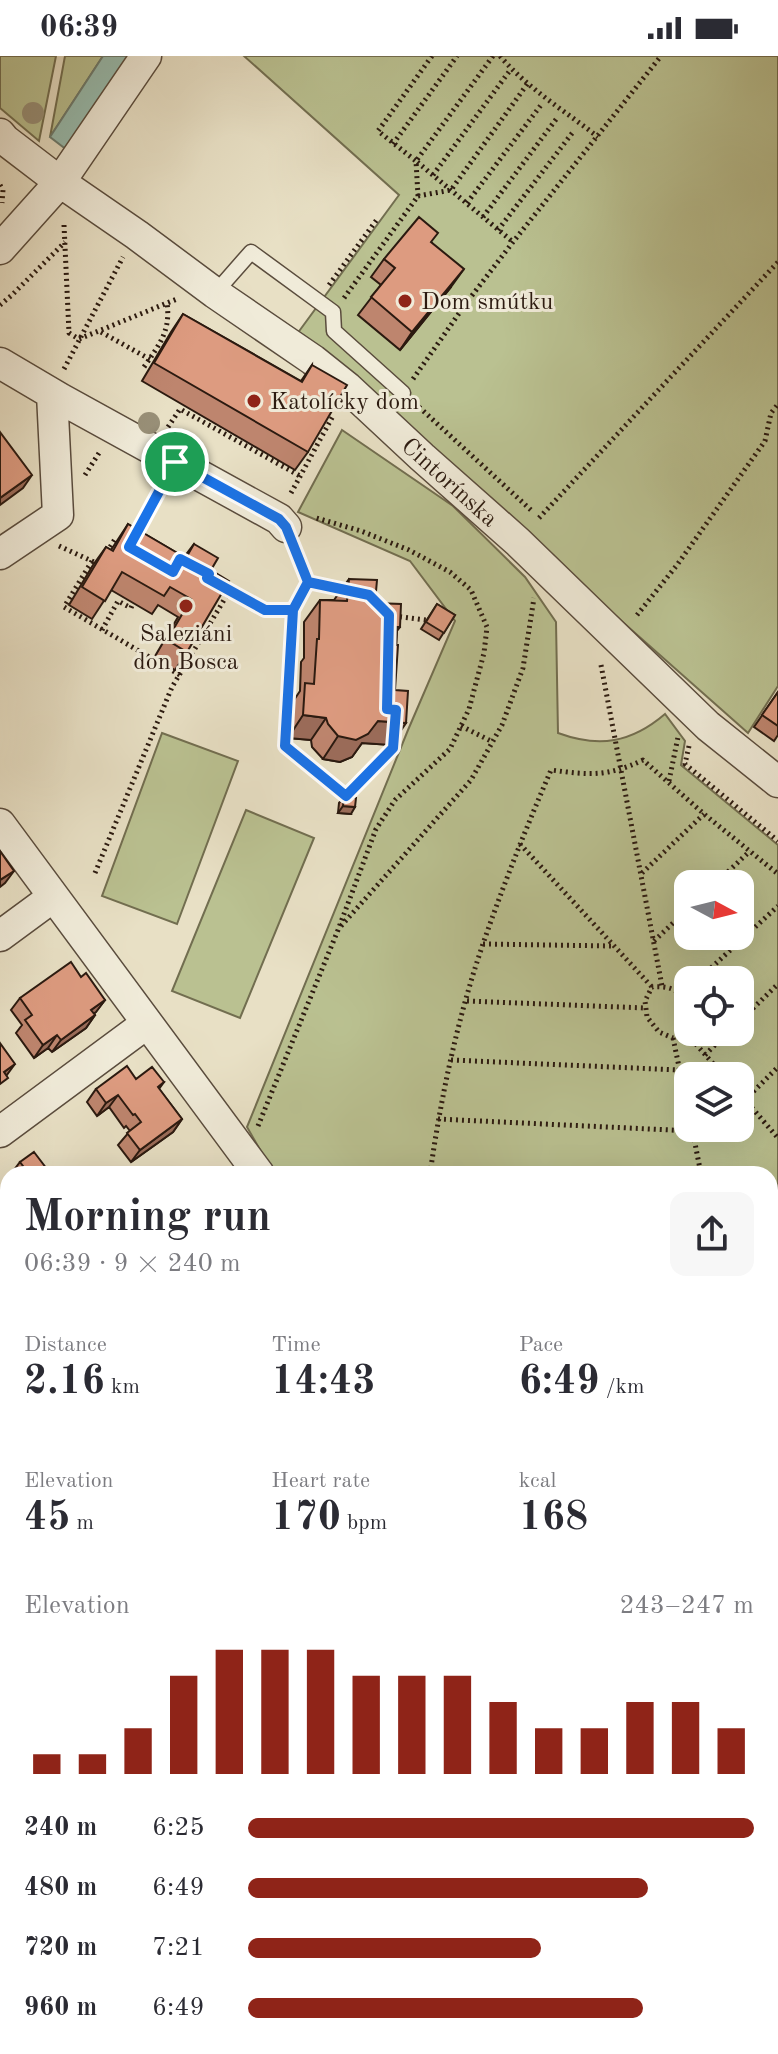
<!DOCTYPE html>
<html lang="en">
<head>
<meta charset="utf-8">
<style>
	body { margin:0; font-family:"Old Standard TT",serif; background:#f7f7f7; color:#2b2b33; height:100vh; display:flex; flex-direction:column; font-size:30px; white-space:nowrap }
	* { box-sizing:border-box; margin:0 }
	p { font-size:26px; color:#7c7c81 }
	.icon { flex:none; width:44px; height:44px; fill:none; stroke:currentColor; stroke-width:2; stroke-linecap:round; stroke-linejoin:round }
	.map { position:relative; flex:1; overflow:hidden }
	.sheet { position:absolute; left:0px; top:1110px; width:778px; height:888px; display:flex; flex-direction:column; background:#fff; border-radius:24px 24px 0 0; box-shadow:0 8px 32px #0002 }
	.sheet>* { flex:none }
	.needle { width:52px; rotate:97deg }
	.buttons { position:absolute; left:674px; top:814px; display:grid; gap:16px }
	.buttons a { display:grid; place-items:center; width:80px; height:80px; border-radius:16px; background:#fff; box-shadow:0 8px 32px #0002; font-size:40px }
	.pin { position:absolute; display:grid; place-items:center; width:68px; height:68px; color:#fff; margin:-34px; border:4px solid #fff; border-radius:50%; box-shadow:0 2px 8px #0007 }
	.round { display:grid; place-items:center; flex:none; width:84px; height:84px; border-radius:16px; background:#f7f7f7 }
	.head { display:flex; align-items:center; justify-content:space-between; height:136px; padding:0 24px }
	h1 { font-size:44px; font-weight:800; line-height:60px }
	.metrics { display:grid; grid-template-columns:repeat(3,1fr); gap:12px; height:136px; padding:8px 24px }
	.metrics div { display:grid; align-content:center }
	.metrics b { font-size:40px; font-weight:800 }
	.metrics small { font-size:22px; font-weight:400 }
	.metrics p { font-size:22px }
	.chart { height:224px; padding:16px 24px }
	.chart p { display:flex; justify-content:space-between }
	.chart svg { width:100%; height:144px; margin-top:8px; stroke:#8f2418; stroke-width:6 }
	ul { padding:0 24px; list-style:none; font-size:26px }
	li { display:grid; grid-template-columns:128px 96px 1fr; align-items:center; height:60px }
	li i { height:20px; border-radius:10px; background:#8f2418 }
	.status { display:flex; justify-content:space-between; align-items:center; height:56px; padding:0 40px; background:#fff; direction:ltr }
	.status svg { height:22px; fill:currentColor }
	.map>svg:first-child { display:block }
	.green { fill:#bac191; stroke:#726e50; stroke-width:2; fill-rule:evenodd }
	.water { fill:#98bdb0; stroke:#6c7c70; stroke-width:2 }
	.lines { fill:none; stroke-linecap:round; stroke-linejoin:round }
	.lane-casing { stroke:#5a4c3d; stroke-width:17 }
	.street-casing { stroke:#5a4c3d; stroke-width:33 }
	.path { stroke:#2b1a10; stroke-width:5; stroke-dasharray:2 4; stroke-linecap:butt }
	.lane { stroke:#f0ebd9; stroke-width:14 }
	.street { stroke:#f0ebd9; stroke-width:30 }
	.tree { fill:#988f77 }
	.wall { fill:#be856e; stroke:#2b1a10; stroke-width:2 }
	.shaded-wall { fill:#9b6c5a; stroke:#2b1a10; stroke-width:2 }
	.building { fill:#dd9b80; stroke:#2b1a10; stroke-width:2 }
	.route-casing { stroke:#fff; stroke-width:16 }
	.route { stroke:#1a73e8; stroke-width:10 }
	.poi-dot { fill:#8f2418; stroke:#f0ebd9; stroke-width:3 }
	.labels { text-anchor:middle; stroke-width:6; stroke-linejoin:round; paint-order:stroke }
	.poi-label { font-size:24px; fill:#2b1a10; stroke:#f0ebd9; text-anchor:start }
	.street-label { font-size:24px; fill:#2b1a10; stroke:#f0ebd9 }
</style>
</head>
<body>
<div class="status"><b>06:39</b><svg viewBox="0 0 49 12"><path d="M0 12V9h3v3zM5 12V6h3v6zM10 12V3h3v9zM15 12V0h3v12zM26 1h20v11H26zM47 4h2v5h-2z"/></svg></div>
<div class="map">
<svg width="778" height="1998" viewBox="0 0 778 1998">
	<rect width="100%" height="100%" fill="#e8e0c5"/>
	<filter id="stains"><feTurbulence type="fractalNoise" baseFrequency=".0025" numOctaves="4"/><feColorMatrix values="0 0 0 0 .2 0 0 0 0 .09 0 0 0 0 .02 0 0 0 .5 -.17"/></filter>
	<radialGradient id="worn" r=".72"><stop offset=".6" stop-color="#630" stop-opacity="0"/><stop offset="1" stop-color="#630" stop-opacity=".3"/></radialGradient>
	<path class="green" d="M0 0H56L39 85 0 52Z
		M65 0H103L50 81Z
		M244 0H778V630L748 677 297 278 399 139Z
		M342 374 453 450 525 521 556 566 558 677C599 692 631 687 665 658L685 685 681 709 778 789V1171L770 1175V1118H274L247 1071 408 674 455 565 410 505 298 456ZM688 828H740V880H688ZM688 924H740V976H688ZM688 1020H740V1072H688Z
		M162 677 238 705 177 868 102 840Z
		M246 754 314 782 240 962 172 935Z
		M0 1271 8 1273V1589L0 1587Z
		M63 1990H221L220 1998H62Z"/>
	<path class="water" d="M103 0H129L67 94 50 81Z"/>
	<g class="lines">
		<defs>
			<path id="lane" d="M215 237 251 196 333 256 334 275 403 337"/>
			<path id="street" d="M0 78 5 84 60 126 137 179 215 237 313 304 348 332 422 401 518 486 708 670 778 726
				M0 193 60 126 146 0
				M0 307 61 343 279 463 286 471
				M0 498 58 459 52 338
				M0 768 259 1118
				M0 880 53 841
				M0 1076 146 968
				M10 1998 11 1990"/>
		</defs>
		<use href="#lane" class="lane-casing"/>
		<use href="#street" class="street-casing"/>
		<path class="path" d="M493 0 416 105 513 186
			M500 0C527 32 565 55 598 81
			M393 88 457 0
			M433 119 511 13
			M0 129 3 134 2 147
			M418 140 416 105 378 75 432 0
			M467 147 541 49
			M483 161 557 62
			M64 169 69 277 79 283 177 243
			M498 174 573 76
			M329 229 378 162
			M344 242 418 140 451 134 528 27
			M0 249 12 239 65 186
			M101 276 153 305
			M144 311C159 289 171 275 167 247
			M64 313 123 201
			M413 323 467 246 513 186 661 0
			M419 351 532 455
			M168 371 180 353 300 420
			M85 419 99 397
			M291 437 334 358
			M539 462 778 206
			M136 479 162 432
			M59 490 94 506
			M296 495 308 526 347 534
			M107 496 115 483 121 487
			M92 505 64 551 180 619
			M308 526 293 554 285 690 346 740 393 692 394 682
			M637 559 677 509 765 385 771 357 778 348
			M394 560 426 564
			M102 574 118 545 131 552 133 547
			M601 609 662 930
			M461 670 493 686
			M689 690 685 708 778 785
			M669 725 678 681
			M520 788 652 931
			M95 817 172 631 230 534 265 554H293
			M642 817 704 758
			M715 828 750 795
			M341 870 471 724 502 669 523 612 534 542
			M654 885 688 853
			M483 888 613 890
			M698 924 778 850
			M467 945 646 952
			M688 949C679 933 670 930 652 931L645 945 647 961 659 976 673 982 686 981 690 976
			M740 965 778 928
			M688 979 724 1020
			M673 982 688 1054
			M705 999 728 976
			M451 1004 680 1014
			M740 1038 778 1082
			M745 1044 778 1011
			M438 1063 692 1075
			M258 1070 338 874 376 773 395 744 450 693 469 653 484 597 487 571 471 534 450 516 409 494 361 475 313 461
			M692 1072 701 1118
			M430 1118C441 1040 458 960 484 885 504 827 527 770 551 714 589 719 607 721 643 704L704 758 778 818"/>
		<use href="#lane" class="lane"/>
		<use href="#street" class="street"/>
	</g>
	<g class="tree">
		<circle cx="33" cy="57" r="11"/>
		<circle cx="149" cy="367" r="11"/>
	</g>
	<path class="wall" d="M432 187 451 231 400 294 358 259 381 229 371 221 384 203Z
		M183 258 301 325 312 309 308 396 295 414 142 325 171 276Z
		M128 468 184 501 194 488 211 514 187 596 175 614 154 602 178 561 158 549 152 558 111 534 92 563 69 549 93 509 106 491 111 494Z
		M349 523 400 571 397 575 391 689 362 687 352 701 340 706 323 703 312 691 311 684 288 682 290 650 300 635 301 606 304 602V566L320 544H334Z
		M437 548 455 559 439 584 421 573Z
		M778 636V679L774 685 754 671Z
		M344 741 351 758 338 757 339 747Z
		M81 921 105 944 94 958 95 959 86 972 52 996 48 992 34 1002 16 977 22 969 11 954 20 942Z
		M136 1023 164 1026 159 1033 182 1063 173 1076 131 1106 118 1089 130 1075 126 1070 124 1072 109 1051 97 1060 87 1046 96 1033Z
		M20 1106 50 1117 61 1118H11Z"/>
	<path class="shaded-wall" d="M464 213 451 231 400 294 412 276Z
		M32 419 23 432 0 449V442Z
		M303 659 326 662 311 684 288 682Z
		M378 665 406 667 391 689 362 687 352 701 340 706 323 703 338 680Z
		M343 750 355 751 351 758 338 757Z
		M14 815 5 827 0 831V824Z
		M105 944 96 956 82 966 91 954Z
		M95 959 86 972 52 996 61 984Z
		M57 979 48 992 34 1002 43 989Z
		M15 1008 6 1020 4 1016Z
		M118 1039 109 1051 97 1060 106 1047Z
		M182 1063 173 1076 131 1106 140 1094Z"/>
	<path class="building" d="M419 161 438 177 431 186 464 213 412 276 371 241 395 212 384 203Z
		M183 258 302 326 312 309 347 329 308 396 154 307Z
		M0 376 32 419 0 442Z
		M128 468 186 502 194 488 218 502 211 514 229 525 187 596 167 584 191 543 170 531 164 540 122 516 105 545 82 531 106 491 113 495Z
		M349 523 377 524 375 547 401 548 400 571H397L396 589H398L395 634 408 635 406 667 378 665 368 678 356 684 338 680 328 668 326 662 303 659 305 627 314 628 317 583H319L320 544 347 545Z
		M437 548 455 559 444 577 426 566Z
		M778 636V670L762 659Z
		M344 741 356 742 355 751 343 750Z
		M0 795 14 815 0 824Z
		M71 906 81 921 86 917 105 944 91 954 95 959 61 984 57 979 43 989 25 964 32 959 20 942Z
		M0 987 15 1008 4 1016 8 1022 0 1028Z
		M127 1010 136 1023 152 1011 164 1026 158 1031 182 1063 140 1094 127 1077 141 1066 135 1058 133 1059 118 1039 106 1047 96 1033Z
		M34 1096 50 1117 57 1113 61 1118H29L20 1106Z"/>
	<g class="lines">
		<defs>
			<path id="route" d="M175 406 129 491 173 516 180 503 209 518 207 522 265 554H293L308 526 369 539 389 559 387 653 396 654 393 692 346 740 285 690 293 554 308 526 286 471 279 463 175 406"/>
		</defs>
		<use href="#route" class="route-casing"/>
		<use href="#route" class="route"/>
	</g>
	<g class="poi-dot">
		<circle cx="405" cy="245" r="8"/>
		<circle cx="254" cy="345" r="8"/>
		<circle cx="186" cy="550" r="8"/>
	</g>
	<g class="labels">
		<g class="poi-label">
			<text x="421" y="253">Dom smútku</text>
			<text x="270" y="353">Katolícky dom</text>
			<text x="186" y="585" text-anchor="middle">Saleziáni<tspan x="186" dy="28">don Bosca</tspan></text>
		</g>
		<g class="street-label">
			<text transform="translate(450 426) rotate(42)" y="8">Cintorínska</text>
		</g>
	</g>
	<rect width="100%" height="100%" filter="url(#stains)"/>
	<rect width="100%" height="100%" fill="url(#worn)"/>
</svg>
<div class="buttons">
<a><svg class="needle" viewBox="-14 -14 28 28"><path d="M0-13l5 13h-10z" fill="#e53935"/><path d="M0 13l5-13h-10z" fill="#7c7c81"/></svg></a>
<a><svg class="icon" aria-label="locate" viewBox="0 0 24 24"><circle cx="12" cy="12" r="6"/><path d="M12 2v4M12 18v4M2 12h4M18 12h4"/></svg></a>
<a><svg class="icon" aria-label="layers" viewBox="0 0 24 24"><path d="M12 4l9 5-9 5-9-5zM3 14l9 5 9-5"/></svg></a>
</div>
<div class="pin" style="left:175px;top:406px;background:#1e9e55"><svg class="icon" aria-label="arrive" viewBox="0 0 24 24"><path d="M6 21V4h12l-3 4 3 4H6"/></svg></div>
<section class="sheet">
<div class="head"><div><h1>Morning run</h1><p>06:39 · 9 × 240 m</p></div><a class="round"><svg class="icon" aria-label="share" viewBox="0 0 24 24"><path d="M12 15V3M7 8l5-5 5 5M5 13v7h14v-7"/></svg></a></div>
<div class="metrics">
<div><p>Distance</p><b>2.16<small> km</small></b></div>
<div><p>Time</p><b>14:43</b></div>
<div><p>Pace</p><b>6:49<small> /km</small></b></div>
</div>
<div class="metrics">
<div><p>Elevation</p><b>45<small> m</small></b></div>
<div><p>Heart rate</p><b>170<small> bpm</small></b></div>
<div><p>kcal</p><b>168</b></div>
</div>
<div class="chart"><p><span>Elevation</span>243–247 m</p>
<svg viewBox="0 0 160 44" preserveAspectRatio="none"><path d="M5 44V38M15 44V38M25 44V30M35 44V14M45 44V6M55 44V6M65 44V6M75 44V14M85 44V14M95 44V14M105 44V22M115 44V30M125 44V30M135 44V22M145 44V22M155 44V30"/></svg>
</div>
<ul>
<li><b>240 m</b>6:25<i style="width:100%"></i></li>
<li><b>480 m</b>6:49<i style="width:79%"></i></li>
<li><b>720 m</b>7:21<i style="width:58%"></i></li>
<li><b>960 m</b>6:49<i style="width:78%"></i></li>
</ul>
</section>
</div>
</body>
</html>
